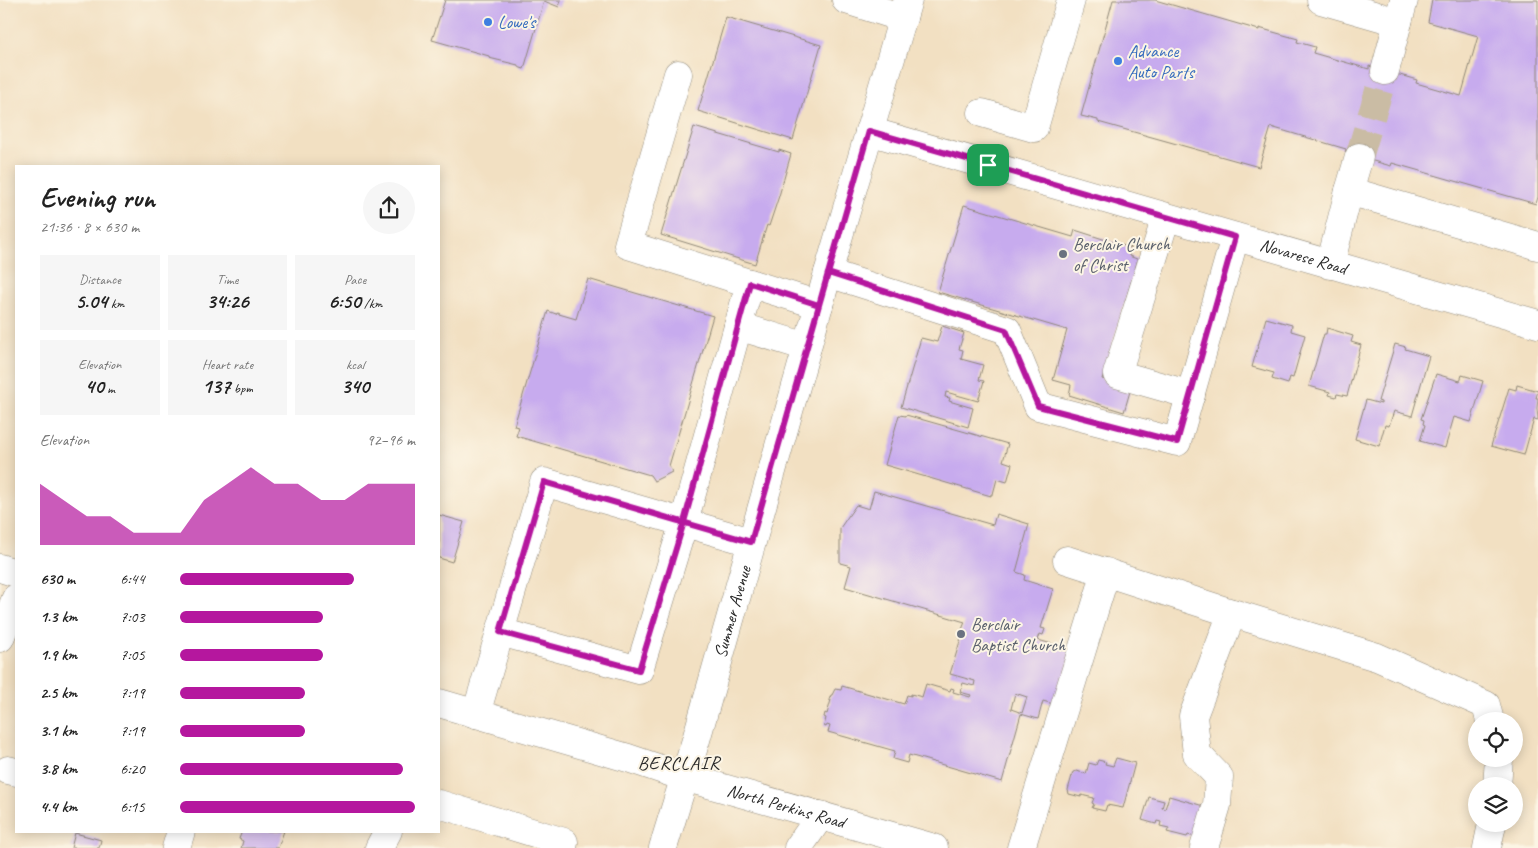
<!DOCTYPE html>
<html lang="en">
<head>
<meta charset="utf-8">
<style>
	body { margin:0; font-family:Caveat,sans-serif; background:#f6f6f6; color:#222; height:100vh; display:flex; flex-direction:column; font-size:19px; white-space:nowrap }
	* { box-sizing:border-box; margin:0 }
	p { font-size:16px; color:#767676 }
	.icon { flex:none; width:28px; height:28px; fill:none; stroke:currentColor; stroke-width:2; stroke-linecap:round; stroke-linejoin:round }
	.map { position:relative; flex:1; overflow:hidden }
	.details { position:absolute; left:15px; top:165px; width:425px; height:668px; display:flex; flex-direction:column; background:#fff; border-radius:0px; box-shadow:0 2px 12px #0003 }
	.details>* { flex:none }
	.fabs { position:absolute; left:1468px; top:712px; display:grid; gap:10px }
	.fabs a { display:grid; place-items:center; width:55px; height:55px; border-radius:50%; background:#fff; box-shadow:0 2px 12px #0003; font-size:25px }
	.pin { position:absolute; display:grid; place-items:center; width:42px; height:42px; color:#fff; margin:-21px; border-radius:10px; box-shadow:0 2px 8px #0006 }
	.round { display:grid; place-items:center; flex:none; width:52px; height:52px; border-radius:26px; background:#f6f6f6 }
	.head { display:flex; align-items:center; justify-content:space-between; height:85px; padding:0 25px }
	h1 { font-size:28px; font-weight:700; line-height:38px }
	.stats { display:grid; grid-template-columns:repeat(3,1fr); gap:8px; height:85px; padding:5px 25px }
	.stats div { display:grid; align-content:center; border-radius:0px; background:#f6f6f6; text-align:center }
	.stats b { font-size:21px; font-weight:700 }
	.stats small { font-size:14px; font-weight:400 }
	.stats p { font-size:14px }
	.chart { height:140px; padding:10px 25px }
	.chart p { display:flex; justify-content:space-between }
	.chart svg { width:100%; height:90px; margin-top:5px; fill:#b5179e; opacity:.7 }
	ul { padding:0 25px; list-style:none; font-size:16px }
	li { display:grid; grid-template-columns:80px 60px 1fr; align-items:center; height:38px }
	li i { height:12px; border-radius:6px; background:#b5179e }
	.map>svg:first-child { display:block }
	.building { fill:#c7abee; fill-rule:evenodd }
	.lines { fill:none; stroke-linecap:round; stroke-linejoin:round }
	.minor-tunnel { stroke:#cabca4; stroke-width:28; stroke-dasharray:28 14; stroke-linecap:butt }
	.minor-casing { stroke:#8e8676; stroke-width:29 }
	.major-casing { stroke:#8e8676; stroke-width:29 }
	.highway-casing { stroke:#8e8676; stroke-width:29 }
	.minor { stroke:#fff; stroke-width:28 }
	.major { stroke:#fff; stroke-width:28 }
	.highway { stroke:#fff; stroke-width:28 }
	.route-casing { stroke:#fff; stroke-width:10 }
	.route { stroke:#b5179e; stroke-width:6 }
	.shop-dot { fill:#3f7fe0; stroke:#fcf5e5; stroke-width:2 }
	.worship-dot { fill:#6b7280; stroke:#fcf5e5; stroke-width:2 }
	.labels { text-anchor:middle; stroke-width:4; stroke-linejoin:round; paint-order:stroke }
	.shop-label { font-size:18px; fill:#366cbe; stroke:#fcf5e5; text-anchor:start }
	.worship-label { font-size:18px; fill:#5b616d; stroke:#fcf5e5; text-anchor:start }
	.street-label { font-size:18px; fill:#2b2b2b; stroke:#fcf5e5 }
	.neighbourhood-label { font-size:19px; letter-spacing:1px; fill:#2b2b2b; stroke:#fcf5e5 }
</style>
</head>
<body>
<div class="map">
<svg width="1538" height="848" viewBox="0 0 1538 848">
	<rect width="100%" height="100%" fill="#fcf5e5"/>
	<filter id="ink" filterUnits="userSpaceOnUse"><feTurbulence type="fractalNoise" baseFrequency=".02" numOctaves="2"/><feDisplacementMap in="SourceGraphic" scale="10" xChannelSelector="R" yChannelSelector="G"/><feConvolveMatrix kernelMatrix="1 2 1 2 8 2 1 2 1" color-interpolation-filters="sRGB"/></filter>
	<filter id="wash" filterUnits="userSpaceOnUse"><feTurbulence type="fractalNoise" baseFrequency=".0096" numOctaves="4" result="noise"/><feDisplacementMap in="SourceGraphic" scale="20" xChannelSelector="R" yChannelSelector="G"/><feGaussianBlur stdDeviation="1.12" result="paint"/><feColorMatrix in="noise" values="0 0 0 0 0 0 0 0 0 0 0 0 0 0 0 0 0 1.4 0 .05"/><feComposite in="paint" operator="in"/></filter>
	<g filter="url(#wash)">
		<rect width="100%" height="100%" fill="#f2e0c2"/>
		<g id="blocks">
			<path class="building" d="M445 0H561L559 7 544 1 524 69 518 67V65L489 58V56L475 52 432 40Z
				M1113 0H1155L1259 30V28L1298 39 1297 42 1315 47 1313 53 1369 69V66L1417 80 1416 83 1461 96 1478 36 1428 22 1432 0H1538V197L1536 204 1392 163 1391 166 1359 157 1345 153 1346 149 1271 127 1259 167 1098 122V120L1081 116Z
				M726 17 821 45 793 140 698 111Z
				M694 127 779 152V150L791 154 779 196 769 226 767 225 755 264 661 235Z
				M964 205 1073 237 1075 230 1131 248 1129 256 1137 259V262L1102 379 1131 388 1124 412 1069 395 1071 385 1053 380 1067 330 938 292Z
				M588 279 713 316 669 466 672 472 654 481 650 475 516 436 519 427 514 426 548 311 556 314 557 312 559 313V314L576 319Z
				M1266 318 1292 325 1291 331 1305 335 1293 378 1290 377 1288 384 1272 379 1274 373 1252 367Z
				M942 326 964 333 959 349 963 350 961 359 983 365 979 380 984 381 978 401 946 392 945 397 950 398 949 401 973 408 968 427 901 407 921 338 937 342Z
				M1327 328 1353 336 1351 342 1361 345 1347 396 1337 394 1336 397 1329 395 1330 392 1309 386 1324 334H1326Z
				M1395 344 1406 347 1405 349 1429 356 1412 416 1394 411 1389 426 1385 425 1379 446 1355 439 1366 400 1381 404V402L1378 401Z
				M1436 374 1460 381 1462 375 1483 381 1471 422 1454 417 1445 448 1420 441 1425 425 1423 424 1424 420 1421 419Z
				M1517 385 1538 391 1536 398H1538L1537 408 1538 420 1534 419 1524 455 1491 446 1509 388 1516 390Z
				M899 415 906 416V415L1008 444 1003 461 1012 464 1007 482 997 479 993 494H991V496L885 465Z
				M874 491 993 525 996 514 1029 524 1016 572 1025 575 1024 580 1053 589 1041 628 1045 629 1043 635 1040 634 1038 640 1073 650 1057 705 1043 701 1038 719 1021 714 1002 782 909 755 907 763 893 759 895 751 828 732 830 726 827 725 826 727 824 726 826 718 824 717 825 713 827 714 831 700H829L831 695H832L835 689 841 690 842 686 904 704 907 695 911 696V694L922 697 926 684 950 691 951 688 954 689 953 692 970 697 971 695 960 692 963 683 974 686 975 681 950 674 961 638 959 637 965 622 845 587 851 566 840 563V528L856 505 869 509ZM1015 693 1027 697 1022 713 1011 709Z
				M439 515 464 522 452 562 439 558Z
				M1116 758 1135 763 1123 808 1107 805 1105 811 1092 808 1094 804 1092 803 1094 798 1081 795V797L1069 794 1068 790 1073 772 1077 771 1086 774 1089 763 1096 765 1098 760 1106 762 1105 764 1113 766Z
				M1169 796 1207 807 1198 838 1188 835 1187 837 1167 832 1169 828 1160 826 1161 822 1157 821 1156 824 1142 820 1149 797 1164 801 1162 808 1165 809Z
				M242 831H284L278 848H241L243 841 239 839Z
				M75 833 101 840 99 848H71Z"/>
		</g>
	</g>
	<g filter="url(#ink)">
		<use href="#blocks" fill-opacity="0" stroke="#8e8676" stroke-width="1"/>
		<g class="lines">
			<path class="minor-tunnel" d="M1359 157 1385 71"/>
			<defs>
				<g id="minor">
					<path d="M846 0 903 18"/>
					<path d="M1321 0 1398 22 1404 0"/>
					<path d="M1385 71 1398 22"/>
					<path d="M678 74 628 245 819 305"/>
					<path d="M982 113 1034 128 1071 0"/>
					<path id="s1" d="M869 131 1538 324"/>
					<path d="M1349 191 1359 157"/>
					<path d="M1166 217 1117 374 1191 395"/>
					<path d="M1330 265 1349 191 1538 246"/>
					<path d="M828 273 1007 330 1038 406 1177 442 1235 237"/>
					<path d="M738 326 807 347"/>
					<path d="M1067 560 1232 613"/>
					<path d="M500 632 639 670 684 522 750 283"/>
					<path d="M476 714 544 482 751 542"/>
					<path d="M8 770 16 772"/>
					<path id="s2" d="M684 777 934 848"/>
					<path d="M1497 786 1499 759"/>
					<path d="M439 804 564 842 563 848"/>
					<path d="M176 848 181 831"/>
					<path d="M379 848 388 831"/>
					<path d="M798 848 821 815"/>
					<path d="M1021 848 1106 572"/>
					<path d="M1204 848 1217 805 1219 777 1197 754 1193 716 1232 613 1377 657 1486 705 1490 721"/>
					<path d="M1487 848 1492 824"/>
				</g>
				<g id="major">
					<path d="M0 568 16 573"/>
					<path d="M439 703 628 758 684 777"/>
					<path id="s3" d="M663 848 696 740 828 273 908 0"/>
				</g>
				<path id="highway" d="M0 638 16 598"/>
			</defs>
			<use href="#minor" class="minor-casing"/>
			<use href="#major" class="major-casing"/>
			<use href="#highway" class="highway-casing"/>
			<use href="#minor" class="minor"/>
			<use href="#major" class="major"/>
			<use href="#highway" class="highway"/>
		</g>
	</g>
	<g class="lines" filter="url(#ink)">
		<defs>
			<path id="route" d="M988 165 869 131 819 305 751 542 544 482 500 632 639 670 684 522 750 283 819 305 828 273 1006 330 1038 406 1177 442 1235 237 988 165"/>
		</defs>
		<use href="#route" class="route-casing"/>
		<use href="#route" class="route"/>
	</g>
	<g class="shop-dot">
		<circle cx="488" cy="22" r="5"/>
		<circle cx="1118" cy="61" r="5"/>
	</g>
	<g class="worship-dot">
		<circle cx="1063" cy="254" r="5"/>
		<circle cx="961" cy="634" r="5"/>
	</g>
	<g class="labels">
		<g class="shop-label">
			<text x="498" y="28">Lowe's</text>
			<text x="1128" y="57">Advance<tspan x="1128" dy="21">Auto Parts</tspan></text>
		</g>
		<g class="worship-label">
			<text x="1073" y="250">Berclair Church<tspan x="1073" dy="21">of Christ</tspan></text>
			<text x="971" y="630">Berclair<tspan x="971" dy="21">Baptist Church</tspan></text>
		</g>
		<g class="street-label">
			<text dy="6" stroke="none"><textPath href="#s1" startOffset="452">Novarese Road</textPath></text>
			<text dy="6" stroke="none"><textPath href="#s3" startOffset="246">Summer Avenue</textPath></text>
			<text dy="6" stroke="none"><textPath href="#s2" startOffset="106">North Perkins Road</textPath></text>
		</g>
		<g class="neighbourhood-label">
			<text x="679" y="769">BERCLAIR</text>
		</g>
	</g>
</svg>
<div class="fabs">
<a><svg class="icon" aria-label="locate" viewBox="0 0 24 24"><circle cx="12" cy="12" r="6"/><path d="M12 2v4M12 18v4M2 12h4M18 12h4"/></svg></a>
<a><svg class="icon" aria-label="layers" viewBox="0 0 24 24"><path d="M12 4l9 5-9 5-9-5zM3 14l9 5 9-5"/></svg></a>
</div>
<div class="pin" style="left:988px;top:165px;background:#1e9e55"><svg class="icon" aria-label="arrive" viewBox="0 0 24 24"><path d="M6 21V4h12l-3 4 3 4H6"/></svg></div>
<section class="details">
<div class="head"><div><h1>Evening run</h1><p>21:36 · 8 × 630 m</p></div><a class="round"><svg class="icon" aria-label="share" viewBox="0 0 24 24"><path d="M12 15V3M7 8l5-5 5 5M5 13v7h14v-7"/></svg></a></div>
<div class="stats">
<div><p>Distance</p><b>5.04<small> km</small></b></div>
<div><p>Time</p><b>34:26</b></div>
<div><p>Pace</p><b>6:50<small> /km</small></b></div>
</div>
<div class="stats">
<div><p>Elevation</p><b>40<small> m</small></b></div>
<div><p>Heart rate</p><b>137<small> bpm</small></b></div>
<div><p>kcal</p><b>340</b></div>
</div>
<div class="chart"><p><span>Elevation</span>92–96 m</p>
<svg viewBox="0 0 160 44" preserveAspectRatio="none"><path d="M0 44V14L10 22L20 30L30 30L40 38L50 38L60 38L70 22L80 14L90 6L100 14L110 14L120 22L130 22L140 14L150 14L160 14V44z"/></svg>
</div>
<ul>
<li><b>630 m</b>6:44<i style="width:74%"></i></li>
<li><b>1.3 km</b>7:03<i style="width:61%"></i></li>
<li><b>1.9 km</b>7:05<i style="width:61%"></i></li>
<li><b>2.5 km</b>7:19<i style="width:53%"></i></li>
<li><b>3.1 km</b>7:19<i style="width:53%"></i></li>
<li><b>3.8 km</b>6:20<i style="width:95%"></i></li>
<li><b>4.4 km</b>6:15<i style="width:100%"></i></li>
</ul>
</section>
</div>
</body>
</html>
